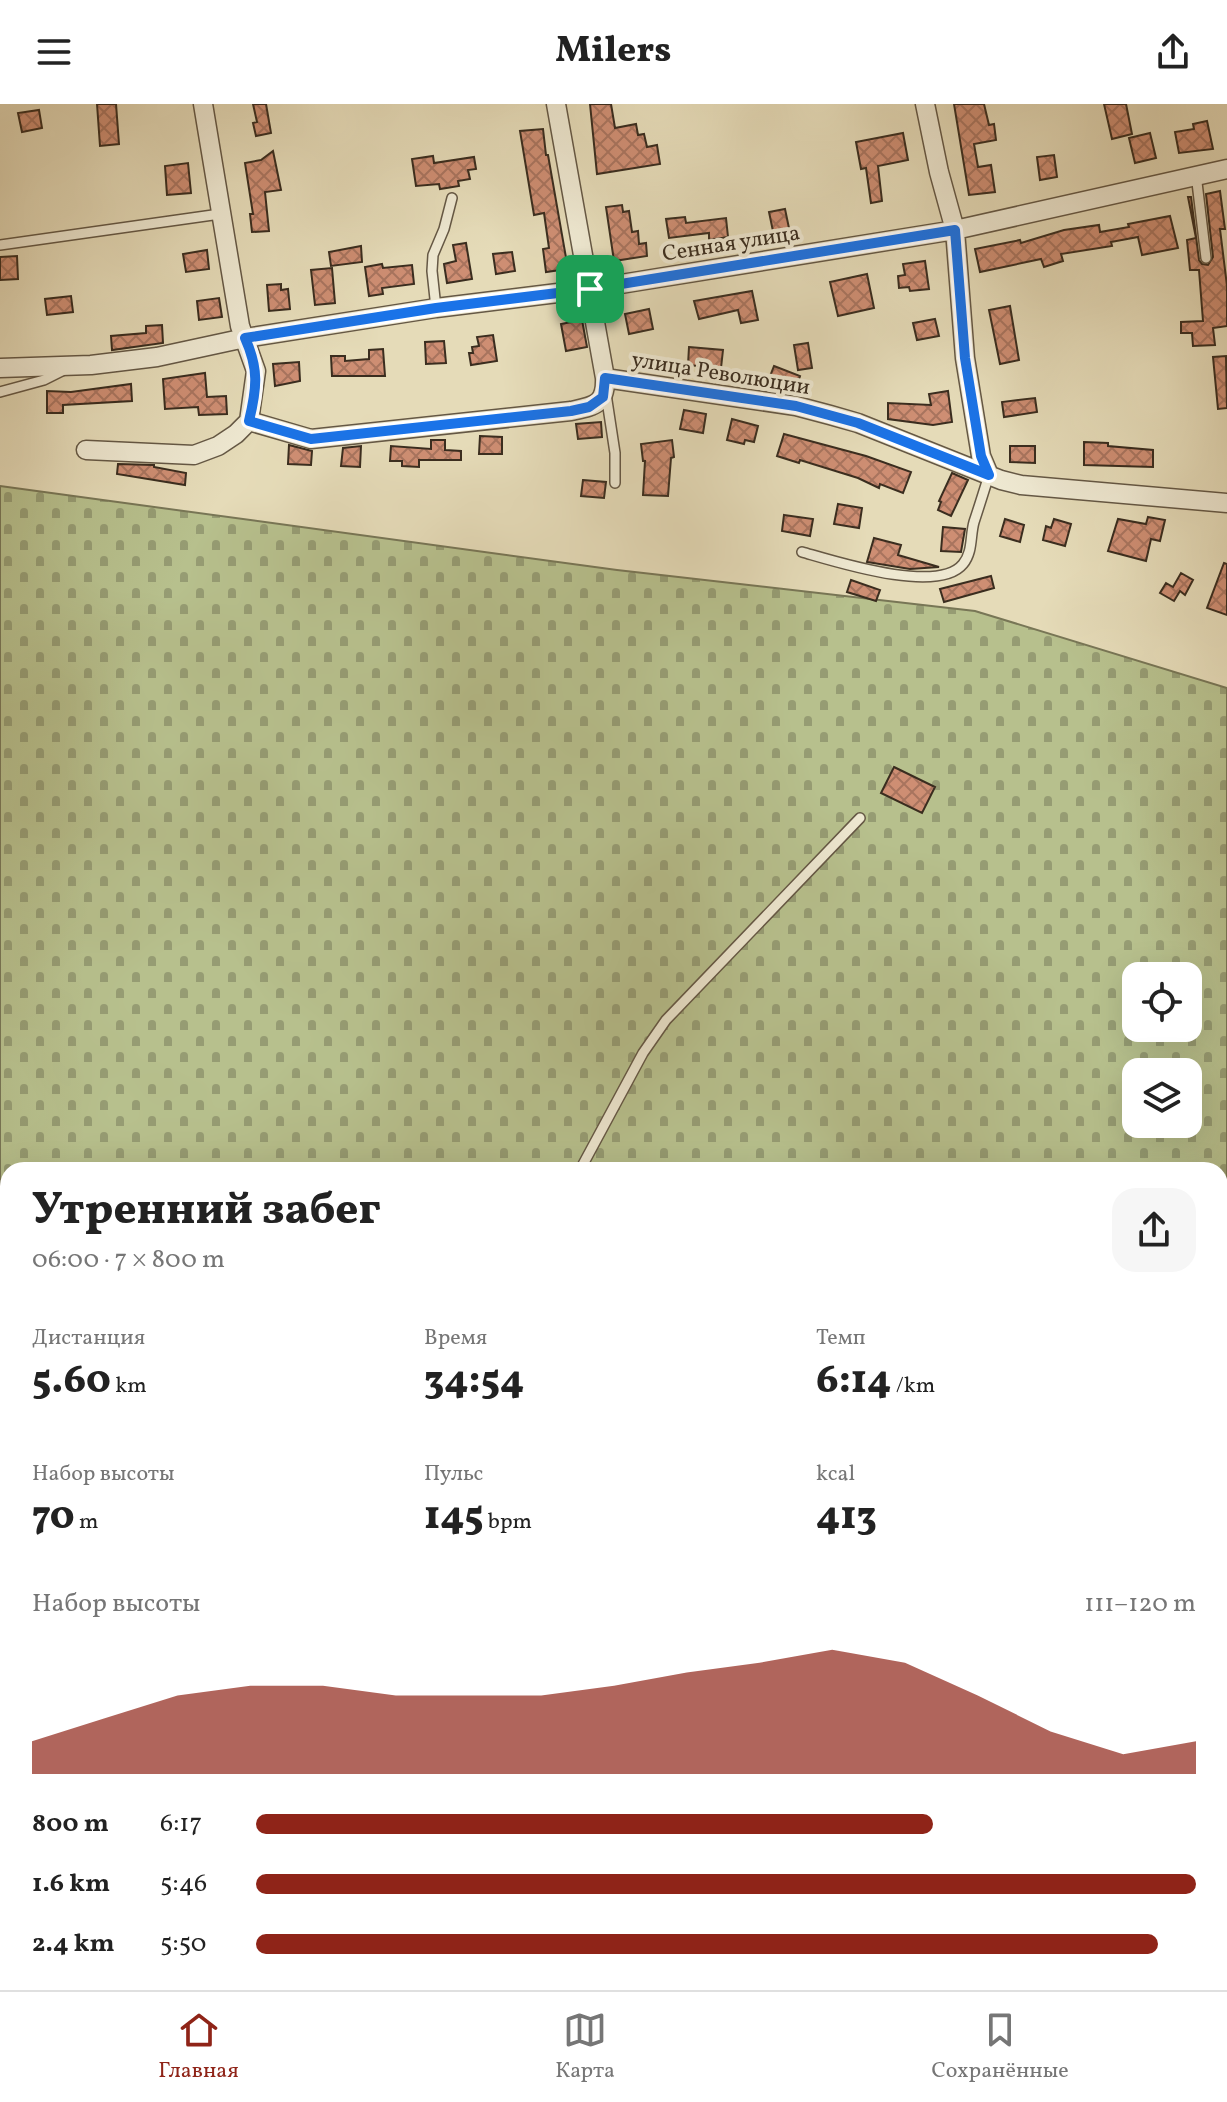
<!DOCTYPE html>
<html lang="ru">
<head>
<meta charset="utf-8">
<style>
	body { margin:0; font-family:Vollkorn,serif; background:#f6f6f6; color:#222; height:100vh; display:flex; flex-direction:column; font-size:30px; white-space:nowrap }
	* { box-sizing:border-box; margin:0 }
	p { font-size:26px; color:#767676 }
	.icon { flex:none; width:44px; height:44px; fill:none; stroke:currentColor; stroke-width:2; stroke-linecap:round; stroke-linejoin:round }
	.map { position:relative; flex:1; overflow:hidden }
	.side { position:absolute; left:0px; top:1058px; width:1228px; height:828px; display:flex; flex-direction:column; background:#fff; border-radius:24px 24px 0 0; box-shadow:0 8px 32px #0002 }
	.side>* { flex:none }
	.fabs { position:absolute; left:1122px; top:858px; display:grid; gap:16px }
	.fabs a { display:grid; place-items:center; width:80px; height:80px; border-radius:16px; background:#fff; box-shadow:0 8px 32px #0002; font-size:40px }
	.pin { position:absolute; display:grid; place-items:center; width:68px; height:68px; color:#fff; margin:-34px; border-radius:16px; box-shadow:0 4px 12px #0006 }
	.round { display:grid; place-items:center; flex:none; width:84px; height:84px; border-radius:24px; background:#f6f6f6 }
	.head { display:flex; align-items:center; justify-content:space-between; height:136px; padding:0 32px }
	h1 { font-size:44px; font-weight:800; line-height:60px }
	.metrics { display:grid; grid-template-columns:repeat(3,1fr); gap:12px; height:136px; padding:8px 32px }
	.metrics div { display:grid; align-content:center }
	.metrics b { font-size:40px; font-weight:800 }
	.metrics small { font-size:22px; font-weight:400 }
	.metrics p { font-size:22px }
	.chart { height:224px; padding:16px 32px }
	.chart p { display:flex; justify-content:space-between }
	.chart svg { width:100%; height:144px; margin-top:8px; fill:#8f2418; opacity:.7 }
	ul { padding:0 32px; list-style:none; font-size:26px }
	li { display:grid; grid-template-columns:128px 96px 1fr; align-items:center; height:60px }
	li i { height:20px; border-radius:10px; background:#8f2418 }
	header { display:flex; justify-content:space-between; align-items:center; height:104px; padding:0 32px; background:#fff; font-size:36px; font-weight:800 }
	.tab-bar { display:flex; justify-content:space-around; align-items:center; height:112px; border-top:2px solid #e0e0e0; background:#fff; font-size:22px; color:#767676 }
	.tab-bar a { display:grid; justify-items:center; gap:4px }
	.tab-bar .current { color:#8f2418 }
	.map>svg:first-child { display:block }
	.grass { fill:url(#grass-dots); stroke:#787656; stroke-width:2 }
	.cemetery { fill:url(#cemetery-stones); stroke:#787656; stroke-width:2; fill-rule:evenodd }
	.building { fill:url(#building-cross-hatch); stroke:#3a2d1f; stroke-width:2 }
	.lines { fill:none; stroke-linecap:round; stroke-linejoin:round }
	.lane-casing { stroke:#655845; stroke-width:12 }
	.street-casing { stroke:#655845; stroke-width:21 }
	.primary-casing { stroke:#3a2d1f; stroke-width:31 }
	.lane { stroke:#eee8d1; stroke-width:9 }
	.street { stroke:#eee8d1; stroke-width:18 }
	.primary { stroke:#e5dbb8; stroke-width:28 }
	.route-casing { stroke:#fff; stroke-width:16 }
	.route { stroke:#1a73e8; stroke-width:10 }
	.labels { text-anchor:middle; stroke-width:8; stroke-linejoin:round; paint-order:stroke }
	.street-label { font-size:22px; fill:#3a2d1f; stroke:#eee8d1 }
</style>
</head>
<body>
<header><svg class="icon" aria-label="menu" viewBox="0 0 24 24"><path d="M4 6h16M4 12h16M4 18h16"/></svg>Milers<svg class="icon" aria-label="share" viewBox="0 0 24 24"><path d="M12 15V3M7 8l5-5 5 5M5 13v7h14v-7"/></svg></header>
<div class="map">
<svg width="1227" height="1886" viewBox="0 0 1227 1886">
	<defs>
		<pattern id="grass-dots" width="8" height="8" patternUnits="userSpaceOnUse" patternTransform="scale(2)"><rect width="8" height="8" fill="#b7c08d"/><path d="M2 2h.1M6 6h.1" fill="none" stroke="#969c73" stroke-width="1.8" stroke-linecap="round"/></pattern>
		<pattern id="cemetery-stones" width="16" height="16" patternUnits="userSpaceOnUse" patternTransform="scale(2)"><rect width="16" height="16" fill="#b7c08d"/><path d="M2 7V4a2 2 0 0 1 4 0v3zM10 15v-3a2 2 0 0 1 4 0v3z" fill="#969c73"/></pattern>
		<pattern id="building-cross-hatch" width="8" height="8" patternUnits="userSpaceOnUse" patternTransform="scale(2)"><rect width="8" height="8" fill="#ce8e73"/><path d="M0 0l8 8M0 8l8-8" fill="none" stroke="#a8745e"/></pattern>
	</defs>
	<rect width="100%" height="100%" fill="#e5dbb8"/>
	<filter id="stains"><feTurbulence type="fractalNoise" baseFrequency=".0025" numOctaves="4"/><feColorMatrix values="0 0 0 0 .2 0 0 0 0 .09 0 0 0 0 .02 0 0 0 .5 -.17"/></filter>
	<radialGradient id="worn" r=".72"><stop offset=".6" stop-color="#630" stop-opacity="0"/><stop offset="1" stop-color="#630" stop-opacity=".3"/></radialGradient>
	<path class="grass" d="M0 1649 8 1650V1878H1220V1811L1227 1812V1886H0Z"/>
	<path class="cemetery" d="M0 382 617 466 975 507 1227 584V1093L1220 1094V1066H8V1134L0 1133ZM1136 872H1188V924H1136ZM1136 968H1188V1020H1136Z"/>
	<path class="building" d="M97 0H116L119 40 100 42Z
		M253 0H266L271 29 256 32 253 19 257 18Z
		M590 0H611L615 24 636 20 638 31 644 30 647 43 657 41 660 60 597 70Z
		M954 0H984L989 21 994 20 996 36 974 40 978 63 991 61 995 88 969 91Z
		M1104 0H1126L1132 30 1112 35Z
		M39 6 42 24 22 28 18 9Z
		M1207 17 1213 45 1179 49 1175 28 1194 25 1193 20Z
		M543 25 546 51H548L568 165 546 168 543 145 549 144 544 109 534 111 520 27Z
		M903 29 908 56 878 62 882 97 871 99 866 64 861 65 856 38Z
		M1150 29 1156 54 1135 59 1129 34Z
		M273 47 281 86 265 88 269 127 252 128 250 110H253L245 59 261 56Z
		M1054 51 1057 73 1040 76 1037 53Z
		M433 52 434 59 474 53 476 65 468 66 470 75 458 77 459 82 440 85 439 80 416 82 412 55Z
		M188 59 191 89 167 91 165 62Z
		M1220 87 1225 125H1220L1227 182V222L1213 224 1215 241 1193 242 1192 229H1181V218L1203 217 1199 166H1190L1187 136 1196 134 1188 93H1191L1199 156 1202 160 1208 161 1213 153 1206 90Z
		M622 101 623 108 629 107 632 128 638 127 639 140 646 139 647 152 614 157 606 103Z
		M785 105 790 129 774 132 769 108Z
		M1170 112 1178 144 1142 151 1138 133 1111 138 1112 142 1061 150 1063 157 1044 163 1041 155 980 168 975 145 1020 136 1021 139 1064 126 1099 121 1100 128 1129 123 1128 120Z
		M685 113 686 119 726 114 728 133 709 136V129L669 134 666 115Z
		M466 139 472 175 447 179 444 160 456 157 453 141Z
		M361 142 362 158 331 162 329 148Z
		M207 146 209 165 186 168 183 150Z
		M512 148 515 167 496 170 493 150Z
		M17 152 18 175 0 176V153Z
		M925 157 929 185 910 187 909 183 899 184 898 172 905 171 903 160Z
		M382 160 383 164 412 161 414 180 382 184 383 190 369 192 365 163Z
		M332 164 335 199 315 201 311 166Z
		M867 170 874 204 838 212 830 178Z
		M281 180V186L288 185 290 205 269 207 267 181Z
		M752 187 758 216 741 219 738 206 699 215 694 197Z
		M71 192 73 208 47 211 45 195Z
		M219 194 222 213 199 216 197 197Z
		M1010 202 1019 256 1000 260 989 206Z
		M649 205 653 225 629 230 625 210Z
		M935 215 939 232 917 236 913 219Z
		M582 216 587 243 566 247 561 220Z
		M162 221 163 239 112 246 111 232 146 229V222Z
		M493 231 497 257 471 261 469 249H473L472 243 479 242 477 233Z
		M444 237 446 259 426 260 425 238Z
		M808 239 812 264 798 266 794 241Z
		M689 243 723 246 721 264 688 261Z
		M383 245 385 272H332L331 252H345V257L369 255V246Z
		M1226 252 1227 304 1218 305 1213 253Z
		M299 258 300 277 275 282 273 260Z
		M774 262 800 272 796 285 769 275Z
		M205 269 207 293 226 292 227 310 199 311 198 303 165 305 163 275Z
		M131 280 132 297 63 301V309H47V287L71 288Z
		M948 287 952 318 933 321 888 315V299L931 301 929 290Z
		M1035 294 1037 308 1004 313 1002 298Z
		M684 306 706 310 703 329 680 325Z
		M732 315 758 322 754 338 745 336 744 340 727 336Z
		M601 318 602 333 578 335 576 320Z
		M784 330 866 352 911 368 903 389 880 380 879 384 858 374 800 356 799 359 777 352Z
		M480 332 502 333V350H479Z
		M431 336H445V346L461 347V356H419V363L402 362V357H390L391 342 431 345Z
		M672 336 674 353 671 354 668 392 643 391 645 357H643L641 340Z
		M1084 338 1108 339V342L1153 346V363L1084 361Z
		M289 341 312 347 311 361 288 360Z
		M361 342 360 363 341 362 343 344Z
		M1010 342H1035V359L1010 358Z
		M118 360 154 361V363L186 369 185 381 117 370Z
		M952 369 968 376 951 412 938 406 941 398 939 397Z
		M583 376 606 378 604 394 581 392Z
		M838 400 862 404 859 424 834 420Z
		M784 411 813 415 810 432 782 427Z
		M1148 413 1165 416 1160 437 1151 435 1146 457 1108 447 1118 415 1146 420Z
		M1005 415 1024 421 1020 438 1000 432Z
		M1054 415 1071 420 1065 442 1043 436 1046 422 1051 424Z
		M943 423 965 425 961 448 941 447Z
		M874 434 901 441 898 451 939 463 910 465 867 458Z
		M1224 459 1227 460V511L1207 504Z
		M1181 469 1193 476 1185 491 1180 487 1174 497 1160 489 1166 479 1173 483Z
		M991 472 994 484 944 498 940 485Z
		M851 476 880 486 876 497 847 488Z
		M894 663 935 683 922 709 881 689Z"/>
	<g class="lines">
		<defs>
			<path id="lane" d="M1196 70 1206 154
				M0 141 220 110
				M436 204 432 167 433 151 444 125 452 94
				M0 288 44 276 64 266
				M606 290 615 349V379
				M802 448C834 457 938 491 963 460 973 448 970 432 974 418 979 403 984 387 989 371
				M580 1066 643 949 666 916 860 714
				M1220 1260 1227 1318
				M0 1341 8 1343
				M0 1438 8 1441
				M1220 1492 1227 1491"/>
			<path id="street" d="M203 0 240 222 256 267 249 317
				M556 0 605 274
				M925 0 939 68 955 126 965 254 981 352 989 371
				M0 264 91 261 157 253 245 234 436 204 590 185 955 126 1227 65
				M86 346 194 351 218 342 236 330 249 317 311 335 571 307C594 302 606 301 605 274L796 302 830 311 858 319 1001 376 1021 381 1227 399
				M0 1737 8 1739
				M609 1886 617 1878"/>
			<path id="primary" d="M1220 1115 1227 1114
				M0 1168H8"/>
		</defs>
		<use href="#lane" class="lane-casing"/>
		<use href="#street" class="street-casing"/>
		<use href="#primary" class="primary-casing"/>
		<use href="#lane" class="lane"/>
		<use href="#street" class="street"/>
		<use href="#primary" class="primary"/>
	</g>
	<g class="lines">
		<defs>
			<path id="route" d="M955 126 965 254 981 352 989 371 858 319 796 302 605 274 603 293 589 303 571 307 311 335 249 317C257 284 259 265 245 234L436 204 590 185Z"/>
		</defs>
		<use href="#route" class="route-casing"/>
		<use href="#route" class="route"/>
	</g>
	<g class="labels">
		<g class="street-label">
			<text transform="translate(731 138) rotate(-9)" y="8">Сенная улица</text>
			<text transform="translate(721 268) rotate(9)" y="8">улица Революции</text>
		</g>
	</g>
	<rect width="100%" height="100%" filter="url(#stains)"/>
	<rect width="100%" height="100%" fill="url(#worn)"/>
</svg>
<div class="fabs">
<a><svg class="icon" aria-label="locate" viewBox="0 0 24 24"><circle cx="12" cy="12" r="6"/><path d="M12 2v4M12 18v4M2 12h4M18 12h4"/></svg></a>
<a><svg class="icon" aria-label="layers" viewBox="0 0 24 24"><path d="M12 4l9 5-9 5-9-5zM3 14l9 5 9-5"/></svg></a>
</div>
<div class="pin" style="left:590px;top:185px;background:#1e9e55"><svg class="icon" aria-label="arrive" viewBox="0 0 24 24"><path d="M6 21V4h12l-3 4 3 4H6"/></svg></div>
<section class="side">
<div class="head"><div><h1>Утренний забег</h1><p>06:00 · 7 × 800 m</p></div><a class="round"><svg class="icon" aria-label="share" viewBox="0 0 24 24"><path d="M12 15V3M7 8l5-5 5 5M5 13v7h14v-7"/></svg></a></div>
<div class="metrics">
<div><p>Дистанция</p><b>5.60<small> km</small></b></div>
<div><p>Время</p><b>34:54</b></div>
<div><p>Темп</p><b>6:14<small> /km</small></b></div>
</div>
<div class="metrics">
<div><p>Набор высоты</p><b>70<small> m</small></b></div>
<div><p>Пульс</p><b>145<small> bpm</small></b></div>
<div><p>kcal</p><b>413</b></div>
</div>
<div class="chart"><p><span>Набор высоты</span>111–120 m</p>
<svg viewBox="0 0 160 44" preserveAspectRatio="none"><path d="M0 44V34L10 27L20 20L30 17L40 17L50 20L60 20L70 20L80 17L90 13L100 10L110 6L120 10L130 20L140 31L150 38L160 34V44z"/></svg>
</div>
<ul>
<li><b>800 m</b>6:17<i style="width:72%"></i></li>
<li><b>1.6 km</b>5:46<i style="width:100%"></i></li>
<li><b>2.4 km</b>5:50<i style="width:96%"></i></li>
</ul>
</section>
</div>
<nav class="tab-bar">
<a class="current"><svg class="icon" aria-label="home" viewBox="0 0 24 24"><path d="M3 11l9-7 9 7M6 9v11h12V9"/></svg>Главная</a>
<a><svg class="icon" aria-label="map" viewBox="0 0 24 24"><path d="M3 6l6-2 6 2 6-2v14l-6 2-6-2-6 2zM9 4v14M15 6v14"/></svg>Карта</a>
<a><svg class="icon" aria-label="saved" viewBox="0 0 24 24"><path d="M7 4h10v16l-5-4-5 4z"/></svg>Сохранённые</a>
</nav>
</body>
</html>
